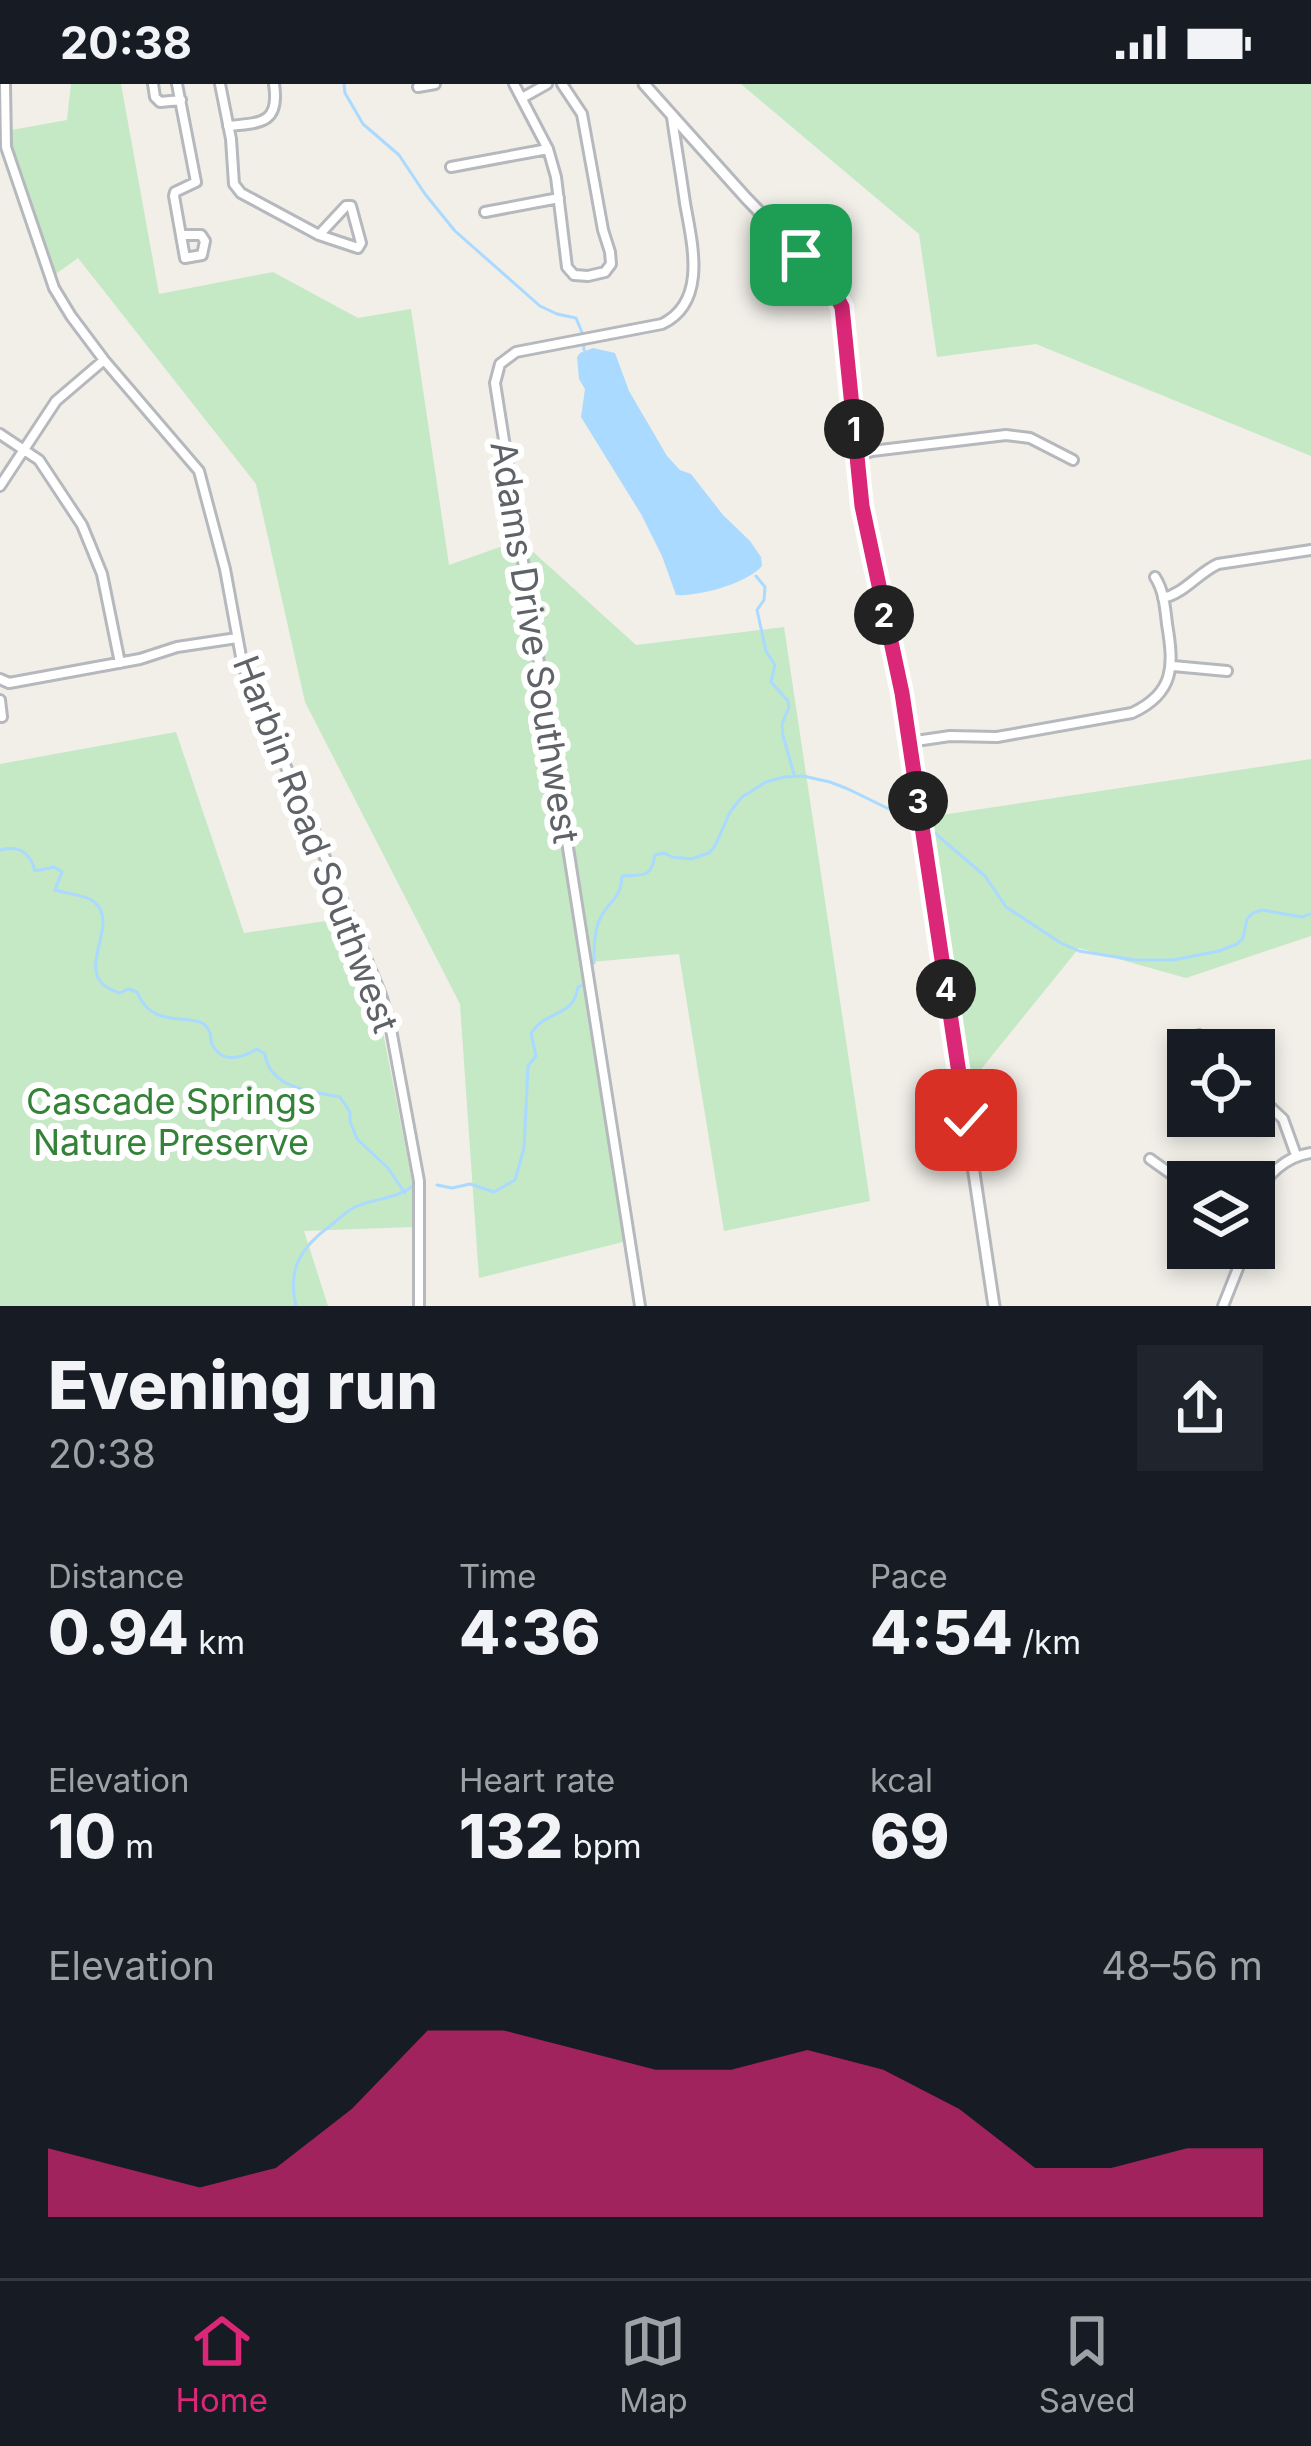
<!DOCTYPE html>
<html lang="en">
<head>
<meta charset="utf-8">
<style>
	body { margin:0; font-family:Inter,sans-serif; background:#20242c; color:#f1f3f6; height:100vh; display:flex; flex-direction:column; font-size:45px; white-space:nowrap }
	* { box-sizing:border-box; margin:0 }
	p { font-size:39px; color:#9ea1a6 }
	.icon { flex:none; width:66px; height:66px; fill:none; stroke:currentColor; stroke-width:2; stroke-linecap:round; stroke-linejoin:round }
	.map { position:relative; height:1222px; overflow:hidden }
	.details { display:flex; flex-direction:column; background:#171b24; flex:1 }
	.details>* { flex:none }
	.fabs { position:absolute; left:1167px; top:945px; display:grid; gap:24px }
	.fabs a { display:grid; place-items:center; width:108px; height:108px; border-radius:0px; background:#171b24; box-shadow:0 6px 18px #0003; font-size:60px }
	.pin { position:absolute; display:grid; place-items:center; width:102px; height:102px; color:#fff; margin:-51px; border-radius:24px; box-shadow:0 6px 18px #0006 }
	.km { position:absolute; width:60px; height:60px; margin:-30px; border-radius:50%; background:#222; color:#fff; font-size:33px; line-height:60px; text-align:center }
	.round { display:grid; place-items:center; flex:none; width:126px; height:126px; border-radius:0px; background:#20242c }
	.overview { display:flex; align-items:center; justify-content:space-between; height:204px; padding:0 48px }
	h1 { font-size:66px; font-weight:800; line-height:90px }
	.metrics { display:grid; grid-template-columns:repeat(3,1fr); gap:18px; height:204px; padding:12px 48px }
	.metrics div { display:grid; align-content:center }
	.metrics b { font-size:60px; font-weight:800 }
	.metrics small { font-size:33px; font-weight:400 }
	.metrics p { font-size:33px }
	.chart { height:336px; padding:24px 48px }
	.chart p { display:flex; justify-content:space-between }
	.chart svg { width:100%; height:216px; margin-top:12px; fill:#db2777; opacity:.7 }
	.status { display:flex; justify-content:space-between; align-items:center; height:84px; padding:0 60px; background:#171b24; direction:ltr }
	.status svg { height:33px; fill:currentColor }
	.dock { display:flex; justify-content:space-around; align-items:center; height:168px; border-top:3px solid #363941; background:#171b24; font-size:33px; color:#9ea1a6 }
	.dock a { display:grid; justify-items:center; gap:6px }
	.dock .current { color:#db2777 }
	.map>svg:first-child { display:block }
	.green { fill:#c5e8c5 }
	.water { fill:#aadaff }
	.lines { fill:none; stroke-linecap:round; stroke-linejoin:round }
	.stream { stroke:#aadaff; stroke-width:3 }
	.minor-casing { stroke:#b5b8bc; stroke-width:14 }
	.tertiary-casing { stroke:#b5b8bc; stroke-width:15 }
	.minor { stroke:#fff; stroke-width:8 }
	.tertiary { stroke:#fff; stroke-width:9 }
	.route-casing { stroke:#fff; stroke-width:24 }
	.route { stroke:#db2777; stroke-width:15 }
	.labels { text-anchor:middle; stroke-width:12; stroke-linejoin:round; paint-order:stroke }
	.street-label { font-size:36px; fill:#5f6368; stroke:#fff }
	.park-label { font-size:36px; fill:#348238; stroke:#fff }
</style>
</head>
<body>
<div class="status"><b>20:38</b><svg viewBox="0 0 49 12"><path d="M0 12V9h3v3zM5 12V6h3v6zM10 12V3h3v9zM15 12V0h3v12zM26 1h20v11H26zM47 4h2v5h-2z"/></svg></div>
<div class="map">
<svg width="1311" height="1222" viewBox="0 0 1311 1222">
	<rect width="100%" height="100%" fill="#f1efe8"/>
	<path class="green" d="M71 0H121L159 210 273 188 358 234 411 225 449 481 520 456 636 561 784 543 870 1117 724 1147 679 870 580 879 631 1156 479 1194 460 920 305 618 256 400 78 174 50 194 5 67 6 47 67 36Z
		M741 0H1311V372L1036 260 937 273 919 150Z
		M176 648 244 849 340 835 379 928 413 1102 412 1143 304 1147 328 1222H0V680Z
		M1311 675V852L1186 894 1079 864 969 1000 944 912 915 735Z"/>
	<path class="water" d="M593 264 615 269 629 307 667 372 680 386 691 390 723 431 750 457 761 473 762 482C748 499 698 513 676 511L662 472 641 430 581 333 585 305 579 295 577 273 580 269Z"/>
	<g class="lines">
		<path class="stream" d="M344 0 345 9 363 40 399 71 425 110 455 147 540 222 557 230 576 234 583 251 584 266
			M756 492 765 503 764 516 757 526 766 567 775 581 771 598 788 617 789 623 782 640 783 652 794 690
			M0 766C19 761 30 768 35 787L54 783 62 788 55 806C67 810 82 810 93 817 125 841 65 893 120 909L128 905 137 908C156 956 212 916 211 958 220 979 239 976 257 965L265 970C270 1005 311 1007 340 1013L350 1028V1037L357 1055 388 1084 405 1109
			M594 879C594 864 594 850 599 837 607 817 621 817 622 792 641 790 651 796 655 771L664 769 672 773 691 775 709 769 715 762 730 728 742 713 766 698 784 693 803 692 830 698 848 705 930 745 985 792 1006 823 1061 859 1079 867 1135 876H1173L1219 867 1237 860 1243 854 1247 835 1253 829 1262 826 1302 833 1311 830
			M437 1101 452 1104 470 1100 494 1108 515 1096 524 1064 528 982 536 972 531 949C548 924 573 935 578 903L582 901
			M296 1222C287 1185 301 1163 330 1142 337 1136 345 1129 353 1124 372 1114 396 1116 414 1101"/>
		<defs>
			<path id="minor" d="M5 0 6 63 54 204 71 232 104 276 199 387 225 485 242 578 250 602 310 737 381 911 390 940 419 1097V1222
				M153 0 155 13 160 18 181 16
				M177 0 196 98 175 108 174 112 185 174 202 171 205 157 201 151H181
				M220 0 231 55 234 100 241 109 319 151
				M514 0 548 65 556 93 567 183 574 191 588 192 605 188 611 180 610 168 603 146 582 30 562 0
				M418 3 435 0
				M522 14 547 0
				M228 42C262 39 280 39 274 0
				M451 83 548 65
				M346 122H351L361 159 358 164 319 151Z
				M485 128 559 114
				M0 350 39 376 82 441 102 490 120 579
				M857 372 872 367 1006 351 1030 354 1073 376
				M0 402 56 317 104 276
				M1163 514C1185 509 1198 489 1218 480L1311 466
				M1173 582 1227 587
				M0 595 9 599 140 575 177 563 237 554
				M0 616 2 633
				M909 658 950 652 997 653 1132 629C1175 609 1174 582 1167 540 1165 523 1164 507 1155 493
				M1199 951 1207 966
				M1254 1008 1283 1035 1296 1071
				M1150 1075 1188 1102
				M1254 1113C1268 1091 1284 1073 1311 1069
				M640 1222 495 299 500 280 516 268 662 240C708 218 692 159 685 119 681 90 676 62 672 33
				M1223 1222 1246 1164"/>
			<path id="tertiary" d="M644 0 746 114 831 202 842 223 862 422 902 609 994 1222"/>
		</defs>
		<use href="#minor" class="minor-casing"/>
		<use href="#tertiary" class="tertiary-casing"/>
		<use href="#minor" class="minor"/>
		<use href="#tertiary" class="tertiary"/>
	</g>
	<g class="lines">
		<defs>
			<path id="route" d="M801 171 831 202 842 223 862 422 902 609 966 1036"/>
		</defs>
		<use href="#route" class="route-casing"/>
		<use href="#route" class="route"/>
	</g>
	<g class="labels">
		<g class="street-label">
			<text transform="translate(535 558) rotate(81)" y="13">Adams Drive Southwest</text>
			<text transform="translate(316 760) rotate(69)" y="13">Harbin Road Southwest</text>
		</g>
		<g class="park-label">
			<text x="171" y="1030">Cascade Springs<tspan x="171" dy="41">Nature Preserve</tspan></text>
		</g>
	</g>
</svg>
<div class="fabs">
<a><svg class="icon" aria-label="locate" viewBox="0 0 24 24"><circle cx="12" cy="12" r="6"/><path d="M12 2v4M12 18v4M2 12h4M18 12h4"/></svg></a>
<a><svg class="icon" aria-label="layers" viewBox="0 0 24 24"><path d="M12 4l9 5-9 5-9-5zM3 14l9 5 9-5"/></svg></a>
</div>
<div class="pin" style="left:801px;top:171px;background:#1e9e55"><svg class="icon" aria-label="arrive" viewBox="0 0 24 24"><path d="M6 21V4h12l-3 4 3 4H6"/></svg></div>
<div class="pin" style="left:966px;top:1036px;background:#d93025"><svg class="icon" aria-label="check" viewBox="0 0 24 24"><path d="M5 12l5 5 9-10"/></svg></div>
<b class="km" style="left:854px;top:345px">1</b>
<b class="km" style="left:884px;top:531px">2</b>
<b class="km" style="left:918px;top:717px">3</b>
<b class="km" style="left:946px;top:905px">4</b>
</div>
<section class="details">
<div class="overview"><div><h1>Evening run</h1><p>20:38</p></div><a class="round"><svg class="icon" aria-label="share" viewBox="0 0 24 24"><path d="M12 15V3M7 8l5-5 5 5M5 13v7h14v-7"/></svg></a></div>
<div class="metrics">
<div><p>Distance</p><b>0.94<small> km</small></b></div>
<div><p>Time</p><b>4:36</b></div>
<div><p>Pace</p><b>4:54<small> /km</small></b></div>
</div>
<div class="metrics">
<div><p>Elevation</p><b>10<small> m</small></b></div>
<div><p>Heart rate</p><b>132<small> bpm</small></b></div>
<div><p>kcal</p><b>69</b></div>
</div>
<div class="chart"><p><span>Elevation</span>48–56 m</p>
<svg viewBox="0 0 160 44" preserveAspectRatio="none"><path d="M0 44V30L10 34L20 38L30 34L40 22L50 6L60 6L70 10L80 14L90 14L100 10L110 14L120 22L130 34L140 34L150 30L160 30V44z"/></svg>
</div>
</section>
<nav class="dock">
<a class="current"><svg class="icon" aria-label="home" viewBox="0 0 24 24"><path d="M3 11l9-7 9 7M6 9v11h12V9"/></svg>Home</a>
<a><svg class="icon" aria-label="map" viewBox="0 0 24 24"><path d="M3 6l6-2 6 2 6-2v14l-6 2-6-2-6 2zM9 4v14M15 6v14"/></svg>Map</a>
<a><svg class="icon" aria-label="saved" viewBox="0 0 24 24"><path d="M7 4h10v16l-5-4-5 4z"/></svg>Saved</a>
</nav>
</body>
</html>
